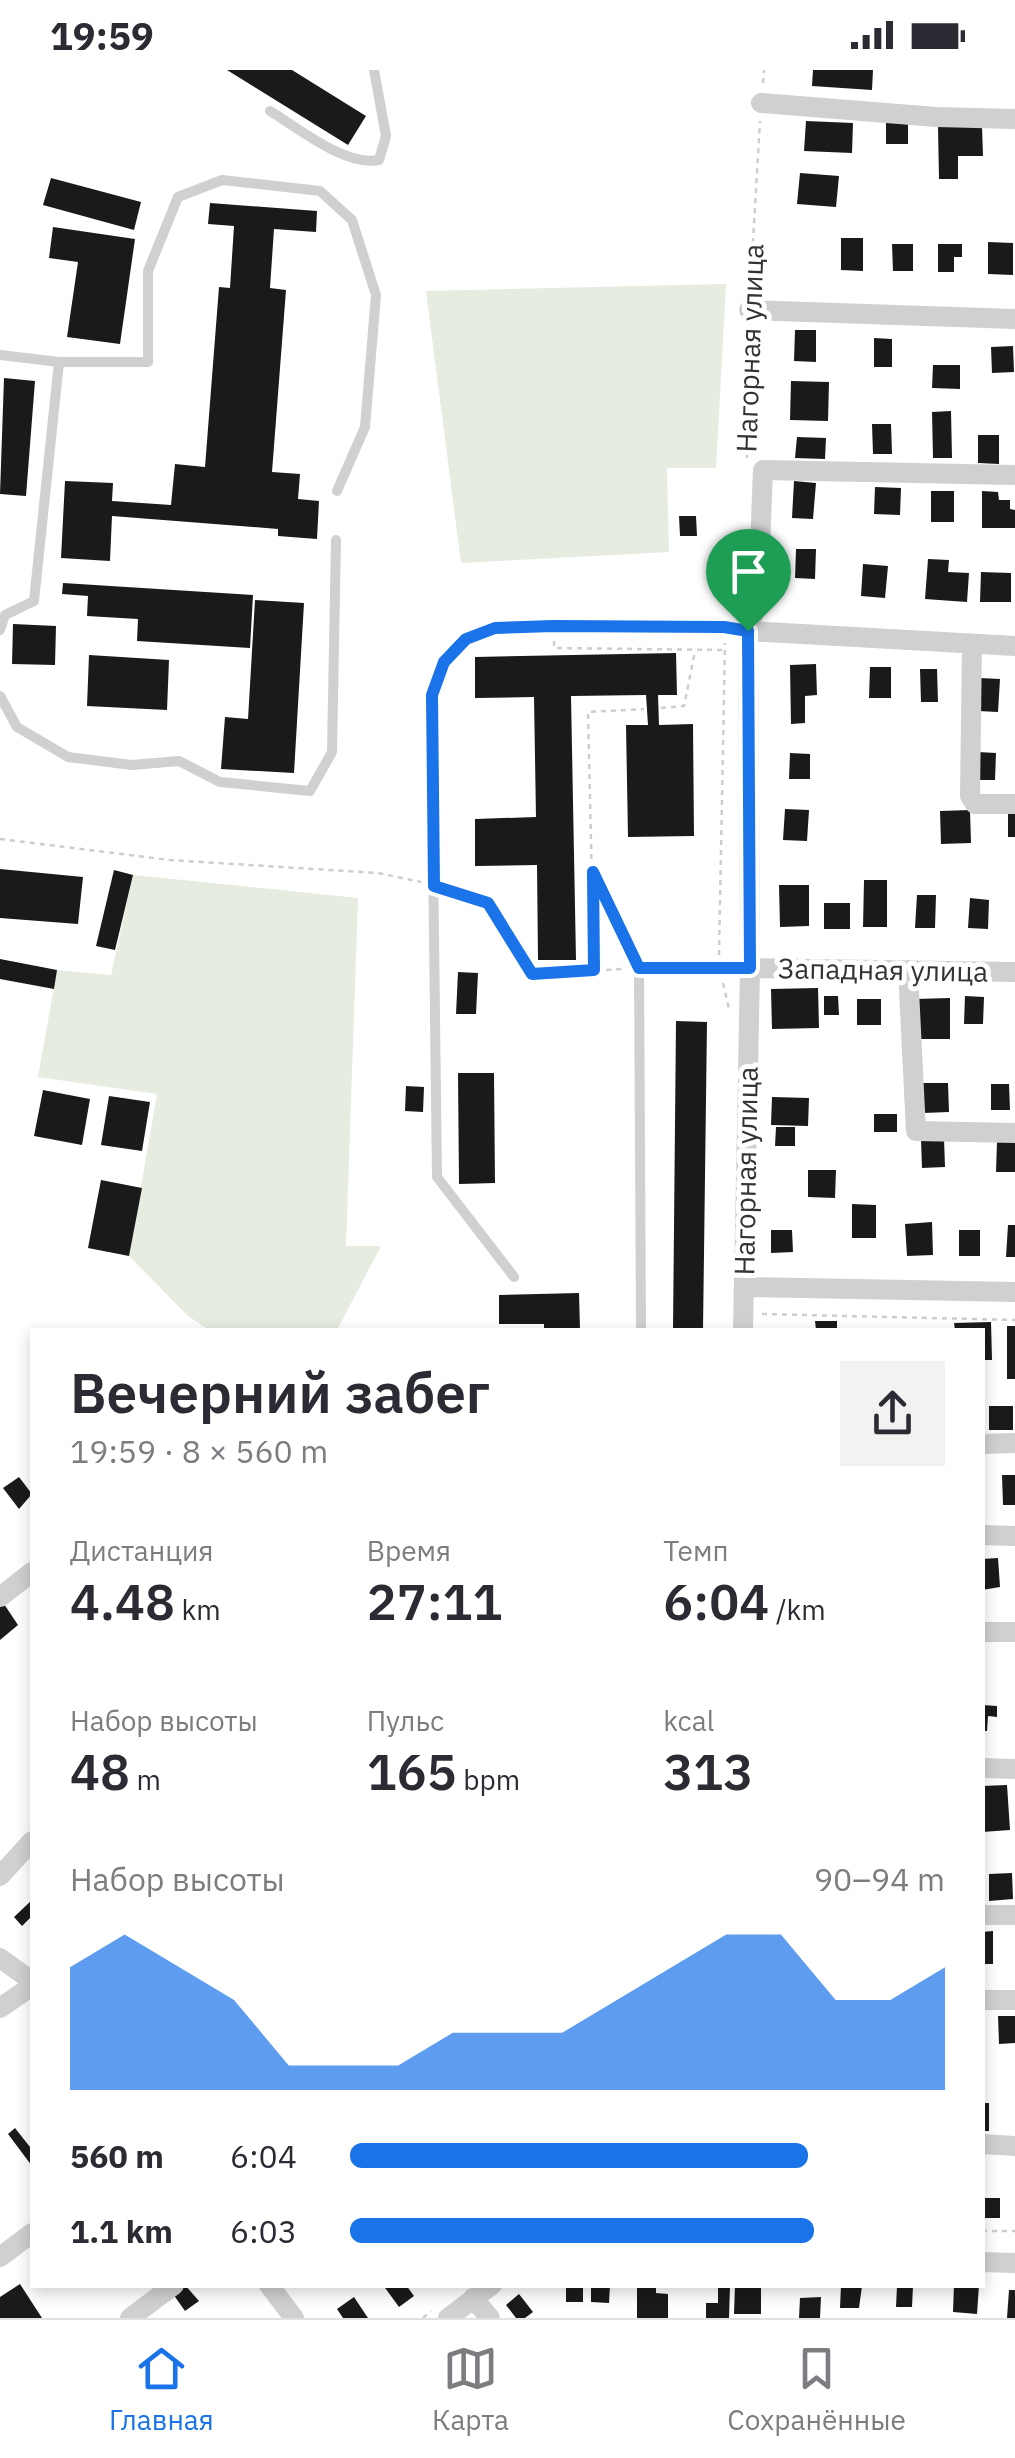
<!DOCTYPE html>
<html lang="ru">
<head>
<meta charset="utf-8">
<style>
	body { margin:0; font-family:"IBM Plex Sans",sans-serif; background:#f2f2f3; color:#2b2b33; height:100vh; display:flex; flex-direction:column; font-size:38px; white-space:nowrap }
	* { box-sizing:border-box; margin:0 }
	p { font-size:32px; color:#7c7c81 }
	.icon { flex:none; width:55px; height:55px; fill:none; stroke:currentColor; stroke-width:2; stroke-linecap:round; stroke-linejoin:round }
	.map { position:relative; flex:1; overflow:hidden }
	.details { position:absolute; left:30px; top:1258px; width:955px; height:960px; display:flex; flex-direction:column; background:#fff; border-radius:0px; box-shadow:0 5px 15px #0003 }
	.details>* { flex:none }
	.pin { position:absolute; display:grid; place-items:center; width:85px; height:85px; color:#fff; margin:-102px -42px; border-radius:50% 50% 50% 0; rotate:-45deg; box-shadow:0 0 10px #0007 }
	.pin .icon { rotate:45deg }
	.round { display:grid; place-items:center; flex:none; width:105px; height:105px; border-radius:0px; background:#f2f2f3 }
	.head { display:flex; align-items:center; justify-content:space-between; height:170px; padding:0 40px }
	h1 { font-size:55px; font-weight:600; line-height:75px }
	.stats { display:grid; grid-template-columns:repeat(3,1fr); gap:15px; height:170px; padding:10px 40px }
	.stats div { display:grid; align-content:center }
	.stats b { font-size:50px; font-weight:600 }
	.stats small { font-size:28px; font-weight:400 }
	.stats p { font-size:28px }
	.chart { height:280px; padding:20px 40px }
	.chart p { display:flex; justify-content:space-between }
	.chart svg { width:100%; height:180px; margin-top:10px; fill:#1a73e8; opacity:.7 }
	ul { padding:0 40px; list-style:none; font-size:32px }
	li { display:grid; grid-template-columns:160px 120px 1fr; align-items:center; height:75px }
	li i { height:25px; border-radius:12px; background:#1a73e8 }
	.status { display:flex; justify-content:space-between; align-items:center; height:70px; padding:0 50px; background:#fff; direction:ltr }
	.status svg { height:28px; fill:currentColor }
	.menu { display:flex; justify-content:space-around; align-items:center; height:140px; border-top:2px solid #e1e1e2; background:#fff; font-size:28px; color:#7c7c81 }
	.menu a { display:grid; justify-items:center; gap:5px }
	.menu .current { color:#1a73e8 }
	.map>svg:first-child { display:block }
	.green { fill:#e6ecdf }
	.building { fill:#1a1a1a }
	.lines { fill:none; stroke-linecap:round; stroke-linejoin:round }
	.path { stroke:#cdcdcd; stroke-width:2.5; stroke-dasharray:5 5; stroke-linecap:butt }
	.service { stroke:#d0d0d0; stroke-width:10 }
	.minor { stroke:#d0d0d0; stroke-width:20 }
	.route-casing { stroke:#fff; stroke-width:20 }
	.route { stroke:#1a73e8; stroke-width:12 }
	.labels { text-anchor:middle; stroke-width:10; stroke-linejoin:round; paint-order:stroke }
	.street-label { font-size:28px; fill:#333; stroke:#fff }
</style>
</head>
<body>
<div class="status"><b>19:59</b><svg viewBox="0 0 49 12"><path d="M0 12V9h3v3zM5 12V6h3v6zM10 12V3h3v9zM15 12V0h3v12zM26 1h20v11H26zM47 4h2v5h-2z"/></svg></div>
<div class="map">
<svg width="1015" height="2248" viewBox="0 0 1015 2248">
	<rect width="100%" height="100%" fill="#fff"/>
	<path class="green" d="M726 214 716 398H667L669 482 461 493 426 221Z
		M133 805 358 828 346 1176H381L337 1260H209L188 1246 129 1186 157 1024 38 1007 57 900 111 905Z"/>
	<path class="building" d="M227 0H292L366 46 348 75Z
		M813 0H873L872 20 812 16Z
		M806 51 853 53 852 83 804 81Z
		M886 52H908V74H886Z
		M982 56 983 86H958V109H939L938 57Z
		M800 103 839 106 836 137 797 134Z
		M51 108 141 132 134 160 43 135Z
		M210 133 317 141 316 162 274 159 270 218 286 220 272 402 300 404 298 429 319 431 317 469 278 466V459L112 446 110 491 61 488 65 411 113 413 112 431 171 435 175 394 205 397 219 217 230 218 234 156 208 154Z
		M53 157 135 169 120 274 67 267 78 192 49 188Z
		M841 168H863V201L841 200Z
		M988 172 1013 173V205L988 204Z
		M892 174H913V201H893Z
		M938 174H962V187H954V202H938Z
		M795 260H816V292L794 291Z
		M874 268 892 269V297H874Z
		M1013 276 1014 302 992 303 991 277Z
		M933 295H960V319L932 318Z
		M4 308 35 311 26 426 0 424Z
		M791 311 829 312 828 351 790 350Z
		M951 341 952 388H933L932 342Z
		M872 354H891L892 384H873Z
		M978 365H999V394L978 393Z
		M797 367 826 368 825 389 795 388Z
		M794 411 816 413 813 449 792 448Z
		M875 417 901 418 900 445 874 444Z
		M931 421H954V452H931Z
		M982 421 998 422 999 430H1010V439L1015 440V458H982Z
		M679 446H696L697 466H680Z
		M796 479H816L815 509 795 508Z
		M928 489 949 490 948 502 969 503 967 532 925 529Z
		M863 494 888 496 885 528 861 526Z
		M981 502 1011 503V532H980Z
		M63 513 253 525 250 578 137 571 138 549 87 546 88 526 62 524Z
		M255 530 304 533 294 703 221 699 225 647 248 649Z
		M13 554 56 556 55 595 12 594Z
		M676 583 677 625H658L659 655 693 654 694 766 628 767 626 655H648L646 625 571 626 576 890H538L537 795 475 796V749L536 747 534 627 475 628V587Z
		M89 585 169 590 167 640 87 636Z
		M816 594 817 625 805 626V653L791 654 790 595Z
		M870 597H891V628H869Z
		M920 599H937L938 632H921Z
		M980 608 1000 609 998 642 978 641Z
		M978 682 996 683 995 710H977Z
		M790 683 810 684V709H789Z
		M785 739 809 740 807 771 783 770Z
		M970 740 971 773 941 774 940 741Z
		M1008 743H1015V767H1008Z
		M0 799 83 807 78 854 0 848Z
		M114 800 133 805 115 880 96 876Z
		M864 810H887V857H863Z
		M779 815H809V856L780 857Z
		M917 825H936L935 858H915Z
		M970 828 989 830 988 859 968 858Z
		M824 833H850V859H824Z
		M0 889 57 900 54 919 0 909Z
		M458 902 478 903 476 944H456Z
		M818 918 819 958 772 959 771 919Z
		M824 926H838L839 945H824Z
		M965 926 984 927 983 954H964Z
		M950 928V969H915L914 929Z
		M857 929H881V955H857Z
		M676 951 707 952 703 1260H673Z
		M458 1003H494L495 1113 459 1114Z
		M923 1013H948L949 1042 923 1043Z
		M991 1014H1009L1010 1040H991Z
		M406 1016 424 1017 423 1042 405 1041Z
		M43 1020 90 1029 82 1075 34 1066Z
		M109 1026 150 1032 142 1081 101 1075Z
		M772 1027 809 1028 808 1056 771 1055Z
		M874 1044H897V1062H874Z
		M776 1057H795V1076H775Z
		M944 1068 945 1097 922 1098 921 1069Z
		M997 1072H1015V1102H996Z
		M808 1100H836L835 1128 808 1127Z
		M101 1110 142 1118 129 1186 88 1178Z
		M852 1134 876 1135V1168H852Z
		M932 1152 933 1185 907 1186 905 1154Z
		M1008 1155H1015V1187H1006Z
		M771 1160H792L793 1182 771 1183Z
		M959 1160H980V1186H959Z
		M579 1223 580 1260H544V1254H499V1225Z
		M815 1251H837V1260H816Z
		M991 1252 992 1290H982V1260H955L954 1253Z
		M1007 1256H1015V1309H1007Z
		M989 1336H1013V1360H989Z
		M1002 1405H1015V1435H1003Z
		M19 1407 32 1424 19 1439 3 1418Z
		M998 1488 1000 1517 982 1520V1489Z
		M4 1534 18 1555 0 1570V1537Z
		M982 1635 997 1636V1647L988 1646 987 1661H982Z
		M1007 1715 1010 1760 982 1762V1716Z
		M1012 1803 1013 1829 989 1831V1804Z
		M32 1830V1846L22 1856 14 1847Z
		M993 1861V1894H982V1862Z
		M998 1946H1015V1973L999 1974Z
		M982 2033H989V2061H982Z
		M15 2058 30 2077 32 2076V2096L8 2064Z
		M982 2128H1000V2148H982Z
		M20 2214 42 2248H0V2227Z
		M185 2215 199 2231 185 2241 173 2224Z
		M383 2215H406L414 2226 399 2237Z
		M566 2215H583V2232H566Z
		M591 2215H610L609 2233 591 2232Z
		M637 2215H656V2223L668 2224V2248H637Z
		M718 2215 730 2217 729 2248H706V2233H718Z
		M735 2215H761V2244H734Z
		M841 2215 862 2216 859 2238H840Z
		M954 2215H979L977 2244 953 2242Z
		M897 2216H913L912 2237H896Z
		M1009 2220H1015V2248H1007Z
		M519 2224 533 2242 525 2248H516L506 2235Z
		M354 2227 368 2248H343L337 2239Z
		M821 2227 820 2248H799L800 2228Z"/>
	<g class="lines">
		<path class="path" d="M763 13 764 0
			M750 223 760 51
			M747 388 748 261
			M554 571V578L724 580
			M661 638 684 636 695 581
			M0 769 170 790 378 803 421 812
			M593 802 632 883
			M448 820 488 833 532 904 623 899
			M719 885 725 573
			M594 899 588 642 644 639
			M723 913 729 939
			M762 1244 1015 1250
			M982 2161H1015
			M423 2248 431 2241"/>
		<path class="service" d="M270 41C298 58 346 97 379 90L386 66 374 0
			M0 285 59 292 34 531 5 545 0 560
			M59 292H148V201L178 127 222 110 320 121 352 150 376 225 365 357 337 421
			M0 626 17 657 68 687 132 695 179 691 220 712 310 721 332 682 336 470
			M514 1207 437 1107 431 625C446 586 456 573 495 557H724L747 561
			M641 1260 639 898H749"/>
		<path class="minor" d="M761 33 936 47 1015 49
			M749 240 1015 249
			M748 561 1015 576
			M972 575 970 726 975 734H1015
			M750 898 1015 902
			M908 900 916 1061 1015 1063
			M744 1217 1015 1222
			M743 1260 750 898 748 561 758 529 763 400 1015 405
			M982 1374 1015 1373
			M982 1465 1015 1466
			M0 1527 32 1502
			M982 1562H1015
			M982 1698 1015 1699
			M0 1806 32 1771
			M982 1845H1015
			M0 1888 32 1911
			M982 1930H1015
			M0 1938 32 1916
			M982 2074 1015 2076
			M0 2187 32 2163
			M982 2192 1015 2193
			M269 2215 294 2248
			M473 2228 490 2248
			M130 2248 174 2215
			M448 2248 492 2215"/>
	</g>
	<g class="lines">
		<defs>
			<path id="route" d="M553 556 724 557 748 561 750 898H639L593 802 594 900 532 904 488 833 434 816 432 625 444 592 466 569 495 558Z"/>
		</defs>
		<use href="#route" class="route-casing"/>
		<use href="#route" class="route"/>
	</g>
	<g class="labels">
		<g class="street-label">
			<text transform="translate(750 278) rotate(-88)" y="10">Нагорная улица</text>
			<text transform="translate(883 900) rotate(1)" y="10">Западная улица</text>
			<text transform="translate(746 1101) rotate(-89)" y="10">Нагорная улица</text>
		</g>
	</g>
</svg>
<div class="pin" style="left:748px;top:561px;background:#1e9e55"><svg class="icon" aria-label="arrive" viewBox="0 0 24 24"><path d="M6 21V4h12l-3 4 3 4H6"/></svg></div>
<section class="details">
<div class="head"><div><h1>Вечерний забег</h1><p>19:59 · 8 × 560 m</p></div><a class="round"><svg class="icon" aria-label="share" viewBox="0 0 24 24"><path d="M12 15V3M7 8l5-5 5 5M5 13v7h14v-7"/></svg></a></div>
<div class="stats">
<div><p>Дистанция</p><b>4.48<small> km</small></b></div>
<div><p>Время</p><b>27:11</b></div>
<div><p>Темп</p><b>6:04<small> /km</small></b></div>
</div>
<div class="stats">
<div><p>Набор высоты</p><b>48<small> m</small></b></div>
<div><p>Пульс</p><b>165<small> bpm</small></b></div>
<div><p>kcal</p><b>313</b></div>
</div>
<div class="chart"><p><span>Набор высоты</span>90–94 m</p>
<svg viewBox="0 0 160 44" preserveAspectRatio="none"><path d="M0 44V14L10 6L20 14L30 22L40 38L50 38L60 38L70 30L80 30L90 30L100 22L110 14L120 6L130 6L140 22L150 22L160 14V44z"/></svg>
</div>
<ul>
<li><b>560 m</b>6:04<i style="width:77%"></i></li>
<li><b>1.1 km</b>6:03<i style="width:78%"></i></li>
</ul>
</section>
</div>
<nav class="menu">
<a class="current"><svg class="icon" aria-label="home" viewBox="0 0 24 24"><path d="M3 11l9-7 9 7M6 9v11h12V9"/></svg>Главная</a>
<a><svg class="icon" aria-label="map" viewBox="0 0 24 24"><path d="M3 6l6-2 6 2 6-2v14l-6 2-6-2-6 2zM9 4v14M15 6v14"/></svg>Карта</a>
<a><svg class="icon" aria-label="saved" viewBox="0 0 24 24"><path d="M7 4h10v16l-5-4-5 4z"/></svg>Сохранённые</a>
</nav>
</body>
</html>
